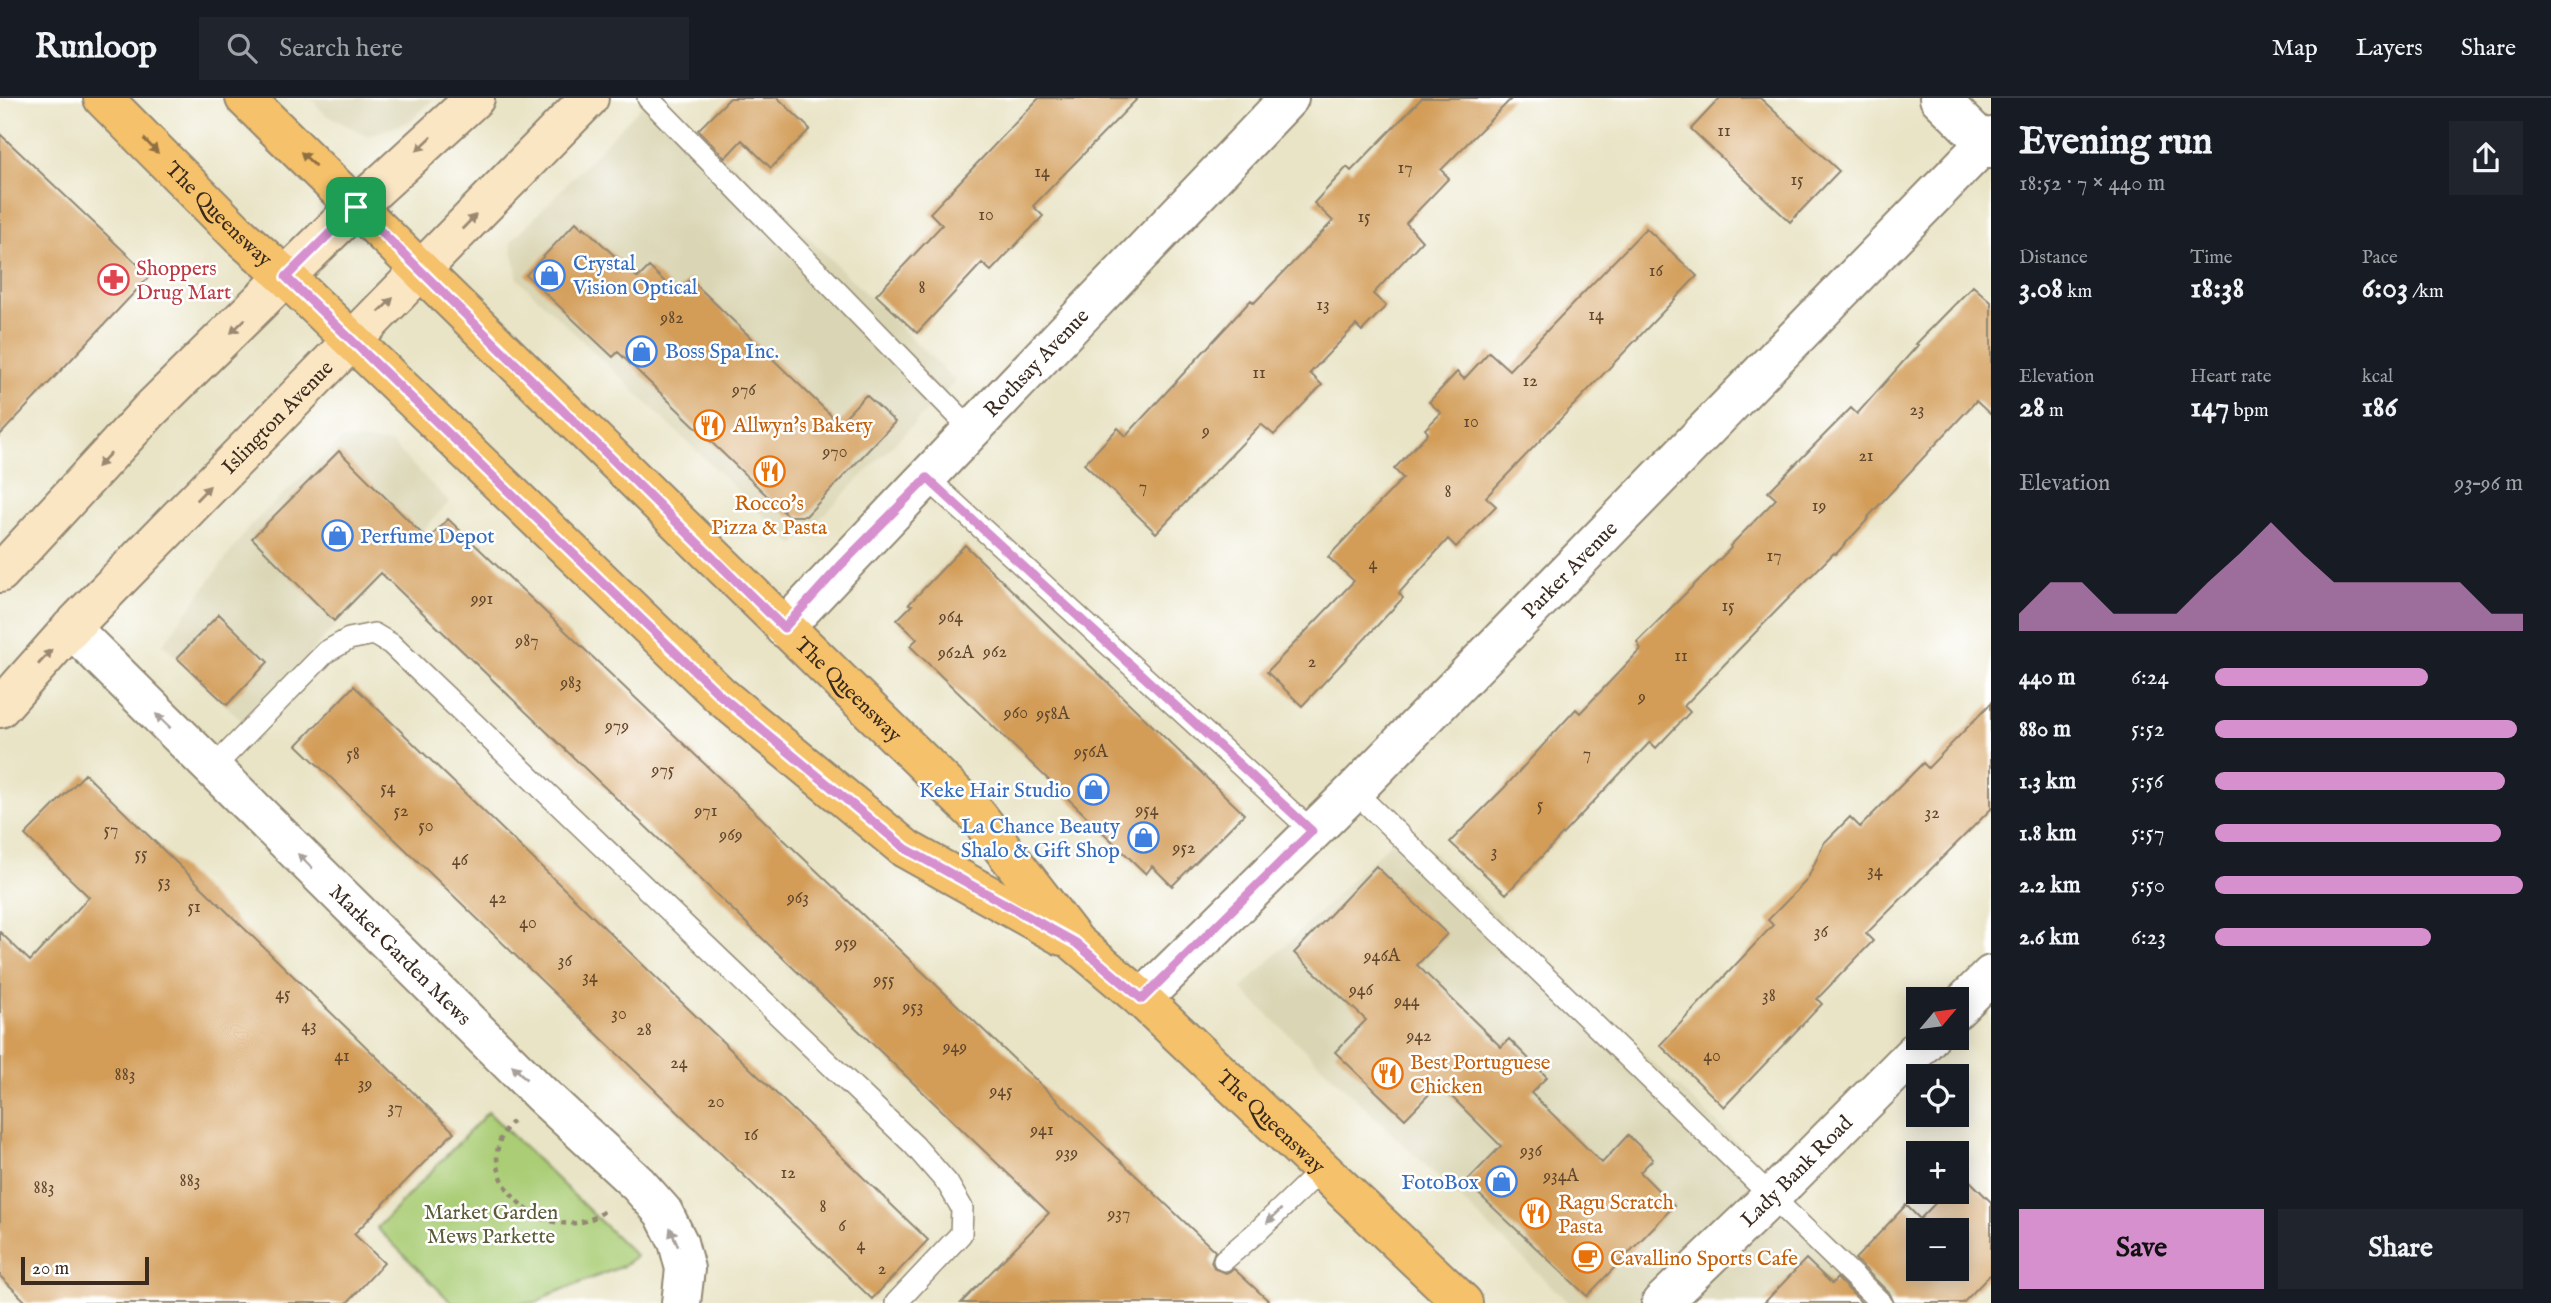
<!DOCTYPE html>
<html lang="en">
<head>
<meta charset="utf-8">
<style>
	body { margin:0; font-family:"IM FELL English",serif; background:#20242c; color:#f1f3f6; height:100vh; display:flex; flex-direction:column; font-size:26px; white-space:nowrap }
	* { box-sizing:border-box; margin:0 }
	p { font-size:23px; color:#9ea1a6 }
	.icon { flex:none; width:38px; height:38px; fill:none; stroke:currentColor; stroke-width:2; stroke-linecap:round; stroke-linejoin:round }
	.map { position:relative; flex:1; overflow:hidden }
	.panel { display:flex; flex-direction:column; background:#171b24; width:560px }
	.panel>* { flex:none }
	.needle { width:46px; rotate:61deg }
	.controls { position:absolute; left:1906px; top:889px; display:grid; gap:14px }
	.controls a { display:grid; place-items:center; width:63px; height:63px; border-radius:0px; background:#171b24; box-shadow:0 4px 18px #0003; font-size:35px }
	.scale { position:absolute; left:21px; bottom:18px; width:128px; box-sizing:border-box; padding-left:7px; border:4px solid #3b2a1e; border-top:0; font-size:19px; line-height:24px; white-space:nowrap; color:#3b2a1e; -webkit-text-stroke:5px #fff; paint-order:stroke }
	.pin { position:absolute; display:grid; place-items:center; width:60px; height:60px; color:#fff; margin:-30px; border-radius:14px; box-shadow:0 4px 10px #0006 }
	.round { display:grid; place-items:center; flex:none; width:74px; height:74px; border-radius:0px; background:#20242c }
	.headline { display:flex; align-items:center; justify-content:space-between; height:119px; padding:0 28px }
	h1 { font-size:38px; font-weight:700; line-height:52px }
	.metrics { display:grid; grid-template-columns:repeat(3,1fr); gap:10px; height:119px; padding:7px 28px }
	.metrics div { display:grid; align-content:center }
	.metrics b { font-size:30px; font-weight:700 }
	.metrics small { font-size:19px; font-weight:400 }
	.metrics p { font-size:19px }
	.chart { height:196px; padding:14px 28px }
	.chart p { display:flex; justify-content:space-between }
	.chart svg { width:100%; height:126px; margin-top:7px; fill:#d690ce; opacity:.7 }
	.cta { display:flex; gap:14px; margin-top:auto; padding:14px 28px }
	.cta a { flex:1; height:80px; border-radius:0px; background:#d690ce; color:#111; font-size:28px; font-weight:700; line-height:80px; text-align:center }
	.cta a+a { background:#20242c; color:#f1f3f6 }
	ul { padding:0 28px; list-style:none; font-size:23px }
	li { display:grid; grid-template-columns:112px 84px 1fr; align-items:center; height:52px }
	li i { height:18px; border-radius:9px; background:#d690ce }
	header { display:flex; align-items:center; gap:42px; box-sizing:border-box; height:98px; padding:0 35px; background:#171b24; border-bottom:2px solid #363941 }
	header strong { font-size:33px }
	nav { display:flex; gap:38px; margin-inline-start:auto; font-size:24px }
	.search { width:490px; height:63px; background:#20242c; display:flex; align-items:center; gap:18px; box-sizing:border-box; padding:0 24px; border-radius:0px; color:#9ea1a6; font-size:26px }
	main { display:flex; flex:1; min-height:0 }
	.map>svg:first-child { display:block }
	.built { fill:#dad5b4 }
	.green { fill:#aacd76; stroke:#727c4a; stroke-width:2 }
	.building { fill:#d39d59; fill-rule:evenodd }
	.lines { fill:none; stroke-linecap:round; stroke-linejoin:round }
	.lane-casing { stroke:#928772; stroke-width:24 }
	.street-casing { stroke:#928772; stroke-width:42 }
	.secondary-casing { stroke:#928772; stroke-width:42 }
	.primary-casing { stroke:#928772; stroke-width:42 }
	.path { stroke:#928772; stroke-width:4.5; stroke-dasharray:5 5; stroke-linecap:butt }
	.lane { stroke:#fff; stroke-width:21 }
	.street { stroke:#fff; stroke-width:38 }
	.secondary { stroke:#fbe6c4; stroke-width:38 }
	.primary { stroke:#f5c16b; stroke-width:38 }
	.oneway { fill:#9b8871 }
	.oneway2 { fill:#8f6e41 }
	.oneway3 { fill:#a79f9a }
	.route-casing { stroke:#fff; stroke-width:14 }
	.route { stroke:#d690ce; stroke-width:9 }
	.labels { text-anchor:middle; stroke-width:5; stroke-linejoin:round; paint-order:stroke }
	.number-label { font-size:18px; fill:#61472d }
	.street-label { font-size:21px; fill:#3b2a1e; stroke:#fff }
	.shop-label { font-size:21px; fill:#366cbe; stroke:#fff; text-anchor:start }
	.health-label { font-size:21px; fill:#be3a42; stroke:#fff; text-anchor:start }
	.food-label { font-size:21px; fill:#c56008; stroke:#fff; text-anchor:start }
	.park-label { font-size:21px; fill:#5c5b38; stroke:#fff }
</style>
</head>
<body>
<header>
<strong>Runloop</strong>
<div class="search"><svg class="icon" aria-label="search" viewBox="0 0 24 24"><circle cx="10" cy="10" r="6"/><path d="M15 15l6 6"/></svg>Search here</div>
<nav><a>Map</a><a>Layers</a><a>Share</a></nav>
</header>
<main>
<div class="map">
<svg width="1991" height="1205" viewBox="0 0 1991 1205">
	<rect width="100%" height="100%" fill="#fff"/>
	<filter id="ink" filterUnits="userSpaceOnUse"><feTurbulence type="fractalNoise" baseFrequency=".0143" numOctaves="2"/><feDisplacementMap in="SourceGraphic" scale="14" xChannelSelector="R" yChannelSelector="G"/><feConvolveMatrix kernelMatrix="1 2 1 2 8 2 1 2 1" color-interpolation-filters="sRGB"/></filter>
	<filter id="wash" filterUnits="userSpaceOnUse"><feTurbulence type="fractalNoise" baseFrequency=".00686" numOctaves="4" result="noise"/><feDisplacementMap in="SourceGraphic" scale="28" xChannelSelector="R" yChannelSelector="G"/><feGaussianBlur stdDeviation="1.57" result="paint"/><feColorMatrix in="noise" values="0 0 0 0 0 0 0 0 0 0 0 0 0 0 0 0 0 1.4 0 .05"/><feComposite in="paint" operator="in"/></filter>
	<g filter="url(#wash)">
		<rect width="100%" height="100%" fill="#e9e4c6"/>
		<path class="built" d="M310 0H434L410 24 367 38 325 16Z
			M649 0H664L956 283 794 447 518 181 511 144Z
			M342 341 391 345 449 404 245 626 163 546 249 429Z
			M1406 729 1905 1205H1569L1241 891Z"/>
		<path class="green" d="M488 1014 636 1158 623 1168 549 1197 537 1205H452L377 1130Z"/>
		<g id="blocks">
			<path class="building" d="M730 0H778L810 31 771 70 742 42 725 60 698 32Z
				M1039 0H1138L1033 108 1043 118 991 173 982 165 917 235 876 197 942 127 930 115Z
				M1422 0H1512L1441 72 1449 80 1406 125 1422 143 1373 196 1386 208 1362 233 1356 227 1310 275 1322 287 1274 337 1261 326 1156 435 1084 366 1118 330 1126 338 1251 202 1254 205 1333 123 1314 105 1347 69 1351 73Z
				M1720 0H1760L1839 73 1790 124 1691 31Z
				M0 36 150 178 0 337Z
				M576 124 583 131 584 129 638 180 649 169 677 195 690 181 839 325 866 297 895 324 806 418H788L618 254 613 259 526 177Z
				M1646 130 1697 178 1486 399 1496 408 1456 449 1448 441 1399 495 1403 500 1302 608 1267 574 1354 483 1328 459 1403 380 1394 371 1428 335 1425 331 1441 315 1429 304 1457 274 1464 281 1489 254 1509 272Z
				M1973 188 1991 204V317L1976 303 1868 419 1869 420 1836 456 1834 455 1785 504 1684 608 1690 614 1656 650 1650 644 1506 796 1450 744 1504 690 1576 611 1580 615 1641 551 1637 544 1731 450 1730 448 1776 401 1768 394 1851 310 1857 316 1918 247 1916 246Z
				M339 353 428 442 448 421 1215 1153 1211 1164 1215 1171 1226 1175 1234 1171 1271 1205H961L1049 1115 381 475 334 523 252 440Z
				M965 447 1244 716 1172 788 1152 768 1146 776 910 548 917 541 897 522 912 507 909 506Z
				M219 516 268 564 227 607 177 560Z
				M354 588 928 1142 872 1201 297 647Z
				M1991 605V711L1866 836 1873 843 1817 901 1822 906 1724 1009 1660 947 1773 827 1768 822 1807 782 1824 745 1850 719 1860 729 1923 665 1928 670Z
				M85 676 454 1034 354 1136 384 1165 347 1205H27L0 1178V834L30 863 89 799 25 737Z
				M1376 768 1447 836 1417 867 1501 949 1509 941 1547 979 1531 995 1602 1065 1628 1037 1653 1061 1640 1074 1674 1108 1587 1198 1466 1084 1501 1048 1439 986 1405 1021 1335 954 1366 922 1294 855Z
				M1963 1076 1991 1104V1176L1963 1205H1894L1890 1196 1855 1161 1906 1107 1920 1121 1946 1094H1956V1083ZM1918 1132H1956V1171H1918Z
				M1806 1161 1832 1186 1837 1180 1862 1205H1764Z"/>
		</g>
	</g>
	<g filter="url(#ink)">
		<use href="#blocks" fill-opacity="0" stroke="#928772" stroke-width="2"/>
		<g class="lines">
			<defs>
				<path id="lane" d="M648 0 973 333
					M927 380 1312 733
					M212 671 326 554 349 541 374 536 391 546 914 1047 948 1086 962 1110 961 1136 896 1205
					M1354 693 1881 1205
					M1224 1162 1259 1132 1322 1071"/>
				<g id="street">
					<path d="M1939 0 1991 51"/>
					<path id="s1" d="M71 530 541 996 638 1086 663 1114 678 1144 685 1171 681 1205"/>
					<path id="s2" d="M784 530C951 352 1121 177 1289 0"/>
					<path id="s3" d="M1142 901 1354 693 1991 39"/>
					<path d="M1956 912 1991 877"/>
					<path id="s4" d="M1661 1205 1772 1098 1929 940"/>
				</g>
				<g id="secondary">
					<path d="M0 475 150 312 356 109 475 0"/>
					<path id="s5" d="M0 610 71 530 589 0"/>
				</g>
				<g id="primary">
					<path id="s6" d="M103 0 240 138 286 179 721 598 906 751 1062 838"/>
					<path id="s7" d="M245 0 977 717 1076 845 1142 901 1463 1205"/>
				</g>
			</defs>
			<use href="#lane" class="lane-casing"/>
			<use href="#street" class="street-casing"/>
			<use href="#secondary" class="secondary-casing"/>
			<use href="#primary" class="primary-casing"/>
			<path class="path" d="M513 1023C461 1073 548 1160 607 1111"/>
			<use href="#lane" class="lane"/>
			<use href="#street" class="street"/>
			<use href="#secondary" class="secondary"/>
			<use href="#primary" class="primary"/>
		</g>
		<defs><path id="oneway-solid" d="M-6-.8H1V-3.2L6.5 0L1 3.2V.8H-6Z" transform="scale(1.75)"/></defs>
		<g class="oneway">
			<use href="#oneway-solid" transform="translate(424 46) rotate(137)"/>
			<use href="#oneway-solid" transform="translate(469 124) rotate(-46)"/>
			<use href="#oneway-solid" transform="translate(386 207) rotate(-44)"/>
			<use href="#oneway-solid" transform="translate(238 228) rotate(136)"/>
			<use href="#oneway-solid" transform="translate(104 362) rotate(133)"/>
			<use href="#oneway-solid" transform="translate(203 395) rotate(-46)"/>
			<use href="#oneway-solid" transform="translate(45 559) rotate(-48)"/>
		</g>
		<g class="oneway2">
			<use href="#oneway-solid" transform="translate(151 48) rotate(45)"/>
			<use href="#oneway-solid" transform="translate(308 61) rotate(-136)"/>
		</g>
		<g class="oneway3">
			<use href="#oneway-solid" transform="translate(163 623) rotate(-136)"/>
			<use href="#oneway-solid" transform="translate(305 763) rotate(-135)"/>
			<use href="#oneway-solid" transform="translate(519 974) rotate(-135)"/>
			<use href="#oneway-solid" transform="translate(1274 1118) rotate(136)"/>
			<use href="#oneway-solid" transform="translate(674 1139) rotate(-114)"/>
		</g>
	</g>
	<g class="lines" filter="url(#ink)">
		<defs>
			<path id="route" d="M356 109 784 530 841 467 927 380 1312 733 1142 901 1076 845 906 751 721 598 286 179Z"/>
		</defs>
		<use href="#route" class="route-casing"/>
		<use href="#route" class="route"/>
	</g>
	<defs>
		<symbol id="shop-ring" viewBox="-11 -11 22 22"><circle r="9.5" fill="#fff" stroke="#3f7fe0" stroke-width="1.5"/><path d="M-5-2.5h2.3a2.7 3.5 0 0 1 5.4 0H5L5.5 6h-11ZM-1.5-2.5h3a1.5 2.3 0 0 0-3 0Z" fill="#3f7fe0"/></symbol>
		<symbol id="pharmacy-ring" viewBox="-11 -11 22 22"><circle r="9.5" fill="#fff" stroke="#e0444e" stroke-width="1.5"/><path d="M-2-6h4v4h4v4h-4v4h-4v-4h-4v-4h4Z" fill="#e0444e"/></symbol>
		<symbol id="restaurant-ring" viewBox="-11 -11 22 22"><circle r="9.5" fill="#fff" stroke="#e8710a" stroke-width="1.5"/><path d="M-5-6h1v4h1v-4h1v4h1v-4h1v5L-1.5 .5V6h-2V.5L-5-1ZM5-6V6H3V1.5H1.5Q1.5-4 5-6Z" fill="#e8710a"/></symbol>
		<symbol id="cafe-ring" viewBox="-11 -11 22 22"><circle r="9.5" fill="#fff" stroke="#e8710a" stroke-width="1.5"/><path d="M-5.5-4.5H6V0H3Q3 3.5 0 3.5H-2.5Q-5.5 3.5-5.5 0ZM3-3.2v2h1.7v-2ZM-6 4.5H4V6H-6Z" fill="#e8710a"/></symbol>
	</defs>
	<g fill-rule="evenodd">
		<use href="#shop-ring" x="532" y="160" width="35" height="35"/>
		<use href="#pharmacy-ring" x="96" y="164" width="35" height="35"/>
		<use href="#shop-ring" x="624" y="236" width="35" height="35"/>
		<use href="#restaurant-ring" x="692" y="310" width="35" height="35"/>
		<use href="#restaurant-ring" x="752" y="356" width="35" height="35"/>
		<use href="#shop-ring" x="320" y="420" width="35" height="35"/>
		<use href="#shop-ring" x="1076" y="674" width="35" height="35"/>
		<use href="#shop-ring" x="1126" y="722" width="35" height="35"/>
		<use href="#restaurant-ring" x="1370" y="958" width="35" height="35"/>
		<use href="#shop-ring" x="1484" y="1066" width="35" height="35"/>
		<use href="#restaurant-ring" x="1518" y="1098" width="35" height="35"/>
		<use href="#cafe-ring" x="1570" y="1142" width="35" height="35"/>
	</g>
	<g class="labels">
		<g class="number-label">
			<text x="1724" y="38">11</text>
			<text x="1405" y="75">17</text>
			<text x="1042" y="79">14</text>
			<text x="1797" y="87">15</text>
			<text x="986" y="122">10</text>
			<text x="1364" y="124">15</text>
			<text x="1656" y="178">16</text>
			<text x="922" y="195">8</text>
			<text x="1323" y="212">13</text>
			<text x="1596" y="222">14</text>
			<text x="672" y="225">982</text>
			<text x="1259" y="280">11</text>
			<text x="1530" y="288">12</text>
			<text x="744" y="297">976</text>
			<text x="1917" y="317">23</text>
			<text x="1471" y="329">10</text>
			<text x="1206" y="338">9</text>
			<text x="835" y="359">970</text>
			<text x="1866" y="363">21</text>
			<text x="1143" y="394">7</text>
			<text x="1448" y="399">8</text>
			<text x="1819" y="413">19</text>
			<text x="1774" y="463">17</text>
			<text x="1373" y="471">4</text>
			<text x="482" y="506">991</text>
			<text x="1728" y="513">15</text>
			<text x="951" y="524">964</text>
			<text x="527" y="548">987</text>
			<text x="995" y="559">962</text>
			<text x="956" y="560">962A</text>
			<text x="1681" y="563">11</text>
			<text x="1312" y="569">2</text>
			<text x="571" y="590">983</text>
			<text x="1642" y="604">9</text>
			<text x="1016" y="620">960</text>
			<text x="1053" y="621">958A</text>
			<text x="617" y="633">979</text>
			<text x="1091" y="659">956A</text>
			<text x="353" y="661">58</text>
			<text x="1587" y="661">7</text>
			<text x="663" y="677">975</text>
			<text x="388" y="695">54</text>
			<text x="1540" y="712">5</text>
			<text x="1147" y="717">954</text>
			<text x="401" y="718">52</text>
			<text x="706" y="718">971</text>
			<text x="1932" y="720">32</text>
			<text x="426" y="733">50</text>
			<text x="111" y="737">57</text>
			<text x="731" y="742">969</text>
			<text x="1184" y="755">952</text>
			<text x="1494" y="759">3</text>
			<text x="141" y="761">55</text>
			<text x="460" y="767">46</text>
			<text x="1875" y="778">34</text>
			<text x="164" y="789">53</text>
			<text x="498" y="805">42</text>
			<text x="798" y="805">963</text>
			<text x="194" y="814">51</text>
			<text x="528" y="830">40</text>
			<text x="1821" y="839">36</text>
			<text x="846" y="850">959</text>
			<text x="1382" y="863">946A</text>
			<text x="565" y="868">36</text>
			<text x="590" y="884">34</text>
			<text x="884" y="887">955</text>
			<text x="1361" y="897">946</text>
			<text x="283" y="901">45</text>
			<text x="1769" y="903">38</text>
			<text x="1407" y="908">944</text>
			<text x="913" y="914">953</text>
			<text x="619" y="921">30</text>
			<text x="309" y="933">43</text>
			<text x="644" y="937">28</text>
			<text x="1419" y="943">942</text>
			<text x="955" y="954">949</text>
			<text x="342" y="963">41</text>
			<text x="1712" y="963">40</text>
			<text x="679" y="970">24</text>
			<text x="125" y="982">883</text>
			<text x="365" y="991">39</text>
			<text x="1001" y="998">945</text>
			<text x="716" y="1009">20</text>
			<text x="395" y="1015">37</text>
			<text x="1042" y="1037">941</text>
			<text x="751" y="1042">16</text>
			<text x="1531" y="1058">936</text>
			<text x="1067" y="1060">939</text>
			<text x="788" y="1080">12</text>
			<text x="1561" y="1083">934A</text>
			<text x="190" y="1088">883</text>
			<text x="44" y="1095">883</text>
			<text x="823" y="1114">8</text>
			<text x="1119" y="1121">937</text>
			<text x="842" y="1133">6</text>
			<text x="861" y="1152">4</text>
			<text x="882" y="1176">2</text>
		</g>
		<g class="street-label">
			<text dy="7" stroke="none"><textPath href="#s6" startOffset="164">The Queensway</textPath></text>
			<text dy="7" stroke="none"><textPath href="#s2" startOffset="366">Rothsay Avenue</textPath></text>
			<text dy="7" stroke="none"><textPath href="#s5" startOffset="402">Islington Avenue</textPath></text>
			<text dy="7" stroke="none"><textPath href="#s3" startOffset="606">Parker Avenue</textPath></text>
			<text dy="7" stroke="none"><textPath href="#s7" startOffset="845">The Queensway</textPath></text>
			<text dy="7" stroke="none"><textPath href="#s1" startOffset="464">Market Garden Mews</textPath></text>
			<text dy="7" stroke="none"><textPath href="#s7" startOffset="1451">The Queensway</textPath></text>
			<text dy="7" stroke="none"><textPath href="#s4" startOffset="189">Lady Bank Road</textPath></text>
		</g>
		<g class="shop-label">
			<text x="573" y="172">Crystal<tspan x="573" dy="24">Vision Optical</tspan></text>
			<text x="665" y="260">Boss Spa Inc.</text>
			<text x="360" y="445">Perfume Depot</text>
			<text x="1071" y="699" text-anchor="end">Keke Hair Studio</text>
			<text x="1120" y="735" text-anchor="end">La Chance Beauty<tspan x="1120" dy="24">Shalo &amp; Gift Shop</tspan></text>
			<text x="1479" y="1091" text-anchor="end">FotoBox</text>
		</g>
		<g class="health-label">
			<text x="136" y="177">Shoppers<tspan x="136" dy="24">Drug Mart</tspan></text>
		</g>
		<g class="food-label">
			<text x="733" y="334">Allwyn's Bakery</text>
			<text x="769" y="412" text-anchor="middle">Rocco's<tspan x="769" dy="24">Pizza &amp; Pasta</tspan></text>
			<text x="1410" y="971">Best Portuguese<tspan x="1410" dy="24">Chicken</tspan></text>
			<text x="1558" y="1111">Ragu Scratch<tspan x="1558" dy="24">Pasta</tspan></text>
			<text x="1610" y="1167">Cavallino Sports Cafe</text>
		</g>
		<g class="park-label">
			<text x="491" y="1121">Market Garden<tspan x="491" dy="24">Mews Parkette</tspan></text>
		</g>
	</g>
</svg>
<div class="controls">
<a><svg class="needle" viewBox="-14 -14 28 28"><path d="M0-13l5 13h-10z" fill="#e53935"/><path d="M0 13l5-13h-10z" fill="#9ea1a6"/></svg></a>
<a><svg class="icon" aria-label="locate" viewBox="0 0 24 24"><circle cx="12" cy="12" r="6"/><path d="M12 2v4M12 18v4M2 12h4M18 12h4"/></svg></a>
<a>+</a>
<a>−</a>
</div>
<div class="scale">20 m</div>
<div class="pin" style="left:356px;top:109px;background:#1e9e55"><svg class="icon" aria-label="arrive" viewBox="0 0 24 24"><path d="M6 21V4h12l-3 4 3 4H6"/></svg></div>
</div>
<section class="panel">
<div class="headline"><div><h1>Evening run</h1><p>18:52 · 7 × 440 m</p></div><a class="round"><svg class="icon" aria-label="share" viewBox="0 0 24 24"><path d="M12 15V3M7 8l5-5 5 5M5 13v7h14v-7"/></svg></a></div>
<div class="metrics">
<div><p>Distance</p><b>3.08<small> km</small></b></div>
<div><p>Time</p><b>18:38</b></div>
<div><p>Pace</p><b>6:03<small> /km</small></b></div>
</div>
<div class="metrics">
<div><p>Elevation</p><b>28<small> m</small></b></div>
<div><p>Heart rate</p><b>147<small> bpm</small></b></div>
<div><p>kcal</p><b>186</b></div>
</div>
<div class="chart"><p><span>Elevation</span>93–96 m</p>
<svg viewBox="0 0 160 44" preserveAspectRatio="none"><path d="M0 44V38L10 27L20 27L30 38L40 38L50 38L60 27L70 17L80 6L90 17L100 27L110 27L120 27L130 27L140 27L150 38L160 38V44z"/></svg>
</div>
<ul>
<li><b>440 m</b>6:24<i style="width:69%"></i></li>
<li><b>880 m</b>5:52<i style="width:98%"></i></li>
<li><b>1.3 km</b>5:56<i style="width:94%"></i></li>
<li><b>1.8 km</b>5:57<i style="width:93%"></i></li>
<li><b>2.2 km</b>5:50<i style="width:100%"></i></li>
<li><b>2.6 km</b>6:23<i style="width:70%"></i></li>
</ul>
<div class="cta"><a>Save</a><a>Share</a></div>
</section>
</main>
</body>
</html>
